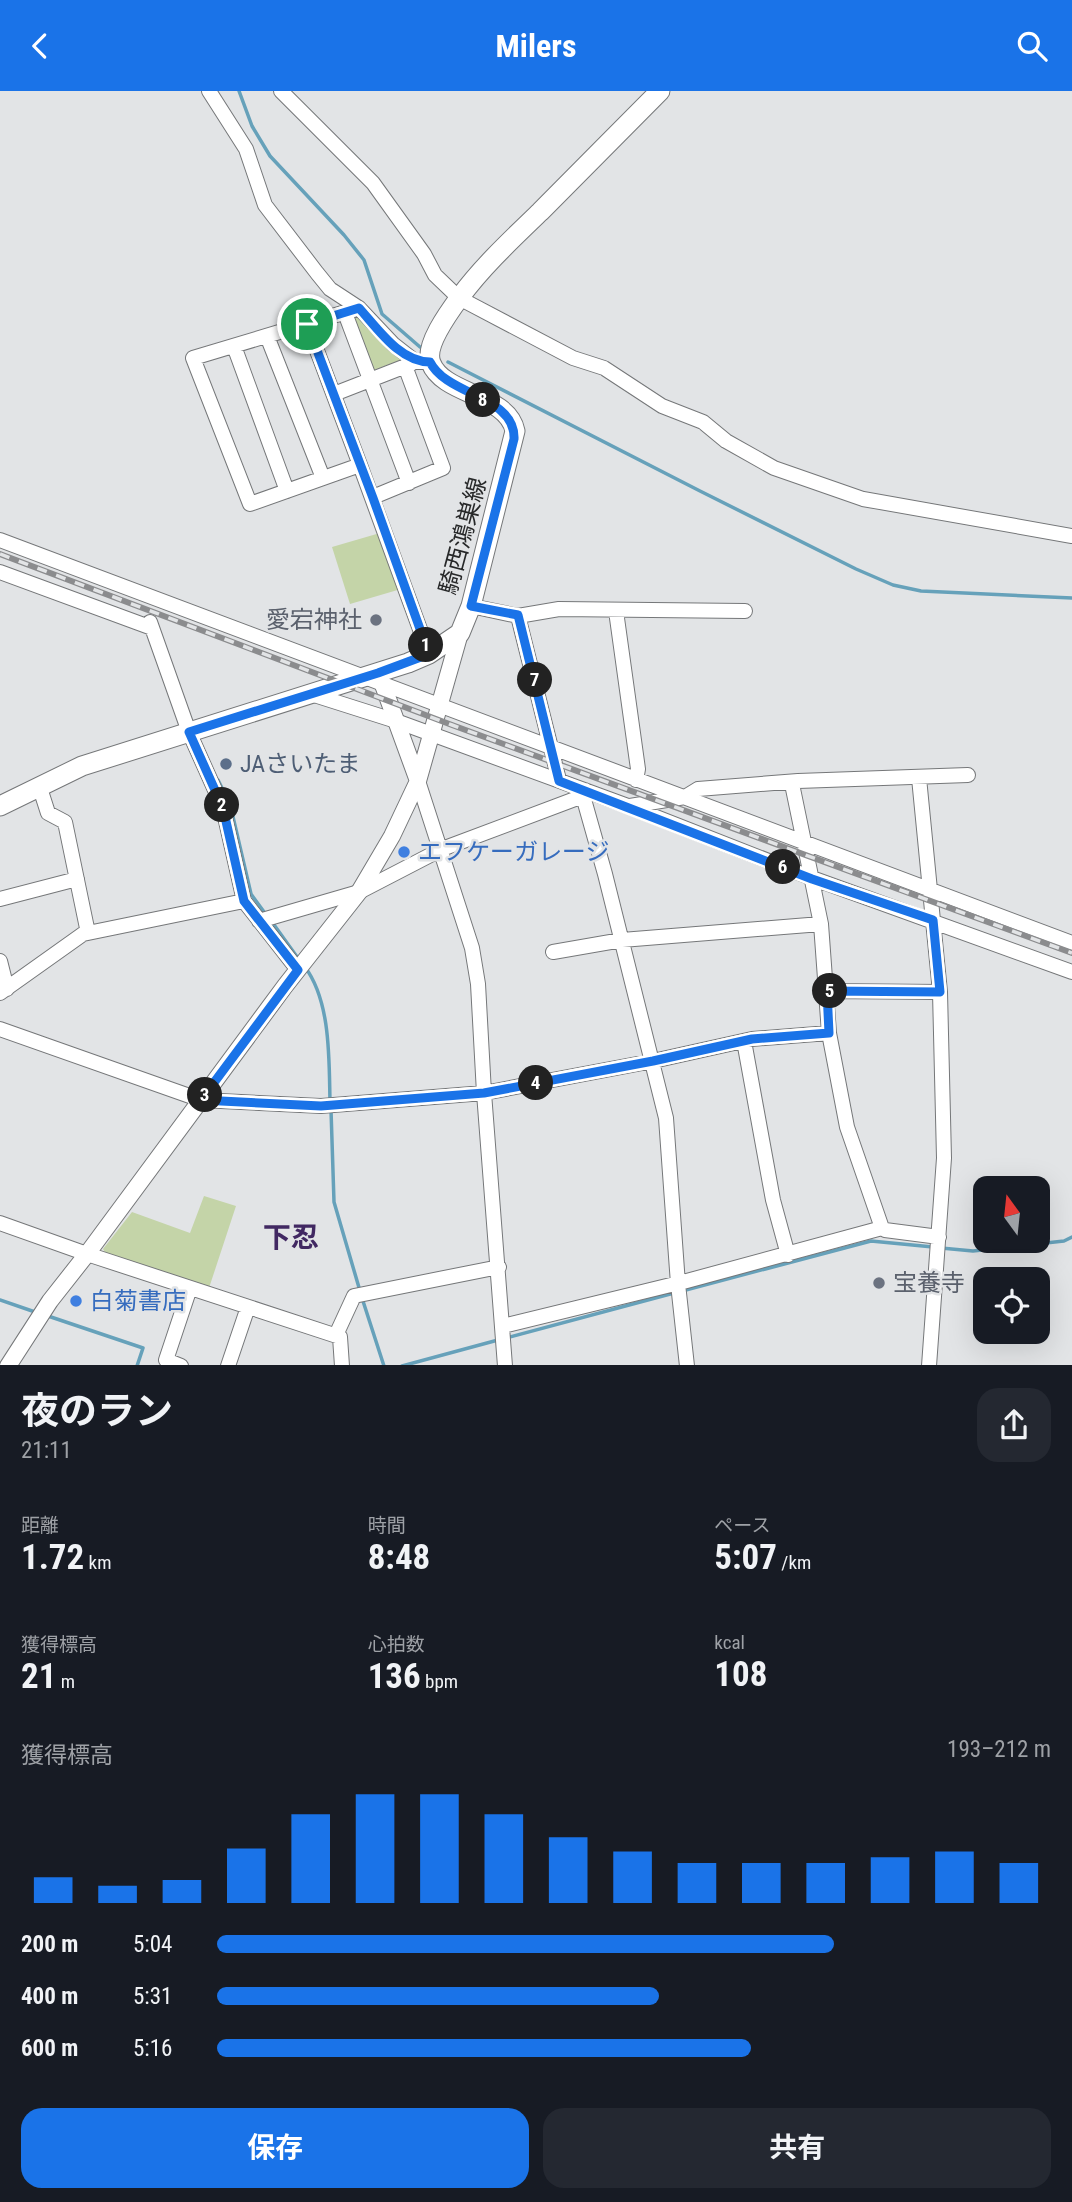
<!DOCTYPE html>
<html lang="ja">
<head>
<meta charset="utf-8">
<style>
	body { margin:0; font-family:"Roboto Condensed","Noto Sans JP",sans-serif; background:#242831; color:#f1f3f6; height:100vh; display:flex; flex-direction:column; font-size:26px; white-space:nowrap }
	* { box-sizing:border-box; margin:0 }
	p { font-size:23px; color:#9ea1a6 }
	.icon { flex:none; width:38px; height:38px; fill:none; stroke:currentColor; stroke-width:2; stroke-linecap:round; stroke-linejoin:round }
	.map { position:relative; height:1274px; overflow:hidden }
	.drawer { display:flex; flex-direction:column; background:#171b24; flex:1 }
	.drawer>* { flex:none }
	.needle { width:46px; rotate:345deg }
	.buttons { position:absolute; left:973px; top:1085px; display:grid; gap:14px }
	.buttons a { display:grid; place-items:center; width:77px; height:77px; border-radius:14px; background:#171b24; box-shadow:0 7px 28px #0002; font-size:35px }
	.pin { position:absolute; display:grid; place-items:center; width:60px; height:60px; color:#fff; margin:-30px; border:4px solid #fff; border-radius:50%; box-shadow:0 2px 7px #0007 }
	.km { position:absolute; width:35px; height:35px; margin:-18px; border-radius:50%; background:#222; color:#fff; font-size:19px; line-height:35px; text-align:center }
	.round { display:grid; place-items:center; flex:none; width:74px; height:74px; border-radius:21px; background:#242831 }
	.overview { display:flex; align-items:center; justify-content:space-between; height:119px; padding:0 21px }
	h1 { font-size:38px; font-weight:700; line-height:52px }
	.metrics { display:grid; grid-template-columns:repeat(3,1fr); gap:10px; height:119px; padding:7px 21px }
	.metrics div { display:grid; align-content:center }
	.metrics b { font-size:35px; font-weight:700 }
	.metrics small { font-size:19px; font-weight:400 }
	.metrics p { font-size:19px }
	.chart { height:196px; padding:14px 21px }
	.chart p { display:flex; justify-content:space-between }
	.chart svg { width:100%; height:126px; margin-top:7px; stroke:#1a73e8; stroke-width:6 }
	.cta { display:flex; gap:14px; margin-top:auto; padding:14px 21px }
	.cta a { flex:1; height:80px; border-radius:21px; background:#1a73e8; color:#fff; font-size:28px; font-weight:700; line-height:80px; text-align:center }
	.cta a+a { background:#242831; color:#f1f3f6 }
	ul { padding:0 21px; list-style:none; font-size:23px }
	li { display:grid; grid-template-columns:112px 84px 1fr; align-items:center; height:52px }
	li i { height:18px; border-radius:9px; background:#1a73e8 }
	header { display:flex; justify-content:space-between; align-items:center; height:91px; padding:0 21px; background:#1a73e8; color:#fff; font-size:32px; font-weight:700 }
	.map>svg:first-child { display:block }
	.green { fill:#c4d4a8 }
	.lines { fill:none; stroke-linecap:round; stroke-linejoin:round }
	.stream { stroke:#66a1ba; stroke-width:3.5 }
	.minor-casing { stroke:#757779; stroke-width:16 }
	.tertiary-casing { stroke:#757779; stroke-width:18 }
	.secondary-casing { stroke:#757779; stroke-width:21 }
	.minor { stroke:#fff; stroke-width:14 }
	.tertiary { stroke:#fff; stroke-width:16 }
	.secondary { stroke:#fff; stroke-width:19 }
	.rail-casing { stroke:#8b8c8e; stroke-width:6 }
	.rail { stroke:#e2e4e6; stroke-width:3.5; stroke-dasharray:10; stroke-linecap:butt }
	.route-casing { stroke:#fff; stroke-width:14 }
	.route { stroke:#1a73e8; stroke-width:9 }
	.worship-dot { fill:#6b7280; stroke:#e2e4e6; stroke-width:2.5 }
	.service-dot { fill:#5c6f8a; stroke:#e2e4e6; stroke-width:2.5 }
	.shop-dot { fill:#3f7fe0; stroke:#e2e4e6; stroke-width:2.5 }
	.labels { text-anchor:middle; stroke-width:5; stroke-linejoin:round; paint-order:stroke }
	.street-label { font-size:24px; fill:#272829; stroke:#e2e4e6 }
	.worship-label { font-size:24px; fill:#5b616d; stroke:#e2e4e6; text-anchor:end }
	.service-label { font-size:24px; fill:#4e5e75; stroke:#e2e4e6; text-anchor:start }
	.shop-label { font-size:24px; fill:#366cbe; stroke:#e2e4e6; text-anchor:start }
	.quarter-label { font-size:28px; font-weight:bold; fill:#412862; stroke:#e2e4e6 }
</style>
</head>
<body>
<header><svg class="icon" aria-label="back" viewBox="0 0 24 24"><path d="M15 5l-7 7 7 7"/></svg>Milers<svg class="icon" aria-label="search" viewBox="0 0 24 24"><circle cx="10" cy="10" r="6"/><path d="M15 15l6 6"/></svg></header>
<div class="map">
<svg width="1072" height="1275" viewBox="0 0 1072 1275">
	<rect width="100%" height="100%" fill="#e2e4e6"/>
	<path class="green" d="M357 224 401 269 374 279 352 230Z
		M380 442 401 498 350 513 332 456Z
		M204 1105 236 1115 209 1197 106 1163 103 1158 132 1121 190 1142Z"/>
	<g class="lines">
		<path class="stream" d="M239 0 252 35 270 65 344 144 364 169 382 223 420 256
			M448 271 700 400 856 478 893 494 921 500 1072 507
			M218 689 230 713 251 803 267 825
			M272 831 300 870
			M305 876C331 911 329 969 330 1011
			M331 1019 334 1111 360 1200
			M941 1157 973 1160 1064 1150 1072 1146
			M682 1200 871 1150 933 1156
			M362 1207 384 1275
			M0 1209 38 1222
			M45 1224 143 1257 137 1275
			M506 1247 674 1202
			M402 1275 498 1249"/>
		<defs>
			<path id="minor" d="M209 0 246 58 265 114 317 182 330 198 359 217 393 253 416 271H430
				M281 0 373 92 424 163 435 184 459 207 573 267 604 277 662 315 703 331 726 350 774 377 863 408 1072 445
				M359 217 193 267 250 413 360 374 429 563
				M345 222 409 392
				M307 233 360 374
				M267 245 323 387
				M234 255 287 400
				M334 303 411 273
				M373 406 443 377 405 275
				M0 449 1072 852
				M0 481 152 537
				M471 515 518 525 559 689
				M616 520 638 678 636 689
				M518 525 559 518 745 520
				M150 531 189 641 223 717 244 810 298 879
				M311 603 396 630 628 715 812 787 1072 881
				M919 687 940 901 944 1067 929 1275
				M418 690 472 857 478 893 484 1002 505 1275
				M792 693 821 833 829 942 847 1036 882 1137 885 1139 939 1146
				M39 694 48 722 65 731 88 842
				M585 699 583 705 605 783 666 1027 678 1193 687 1275
				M630 715 685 706 698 698 798 690 968 684
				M0 808 77 788
				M259 830 359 801 442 758 583 705
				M553 861 622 849 821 833
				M0 870 7 898
				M827 900 940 901
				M0 902 83 843 244 810
				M0 938 201 1009 321 1015 484 1002 653 970 752 948 829 942
				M744 950 773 1109 788 1164
				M0 1132 87 1163 340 1246 342 1275
				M503 1235 683 1191 882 1137
				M336 1244 354 1205 499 1176
				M181 1275 166 1269 190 1197
				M228 1275 248 1216"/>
			<path id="tertiary" d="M383 594 418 690
				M8 1275 50 1210 87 1163 285 895 359 801 392 745 418 690 460 542"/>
			<path id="secondary" d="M0 715 82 675 408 572 429 563 460 542 471 515 515 340C508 303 443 304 431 272 424 255 449 221 460 206 483 175 512 148 540 121 580 81 620 40 660 0"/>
		</defs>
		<use href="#minor" class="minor-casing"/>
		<use href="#tertiary" class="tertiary-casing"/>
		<use href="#secondary" class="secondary-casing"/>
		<use href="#minor" class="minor"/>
		<use href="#tertiary" class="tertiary"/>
		<use href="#secondary" class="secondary"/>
		<defs>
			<path id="rail" d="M0 463 452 634 1072 862"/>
		</defs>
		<use href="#rail" class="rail-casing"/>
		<use href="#rail" class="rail"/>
	</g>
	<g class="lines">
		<defs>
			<path id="route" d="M359 217C378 238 400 271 430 271 447 305 516 305 514 348L471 515 518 524 559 690 812 788 933 829 940 901 827 900 829 942 752 948 653 970 484 1002 321 1015 201 1009 298 879 244 810 223 717 189 641 378 582 429 563 373 407 307 233Z"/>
		</defs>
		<use href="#route" class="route-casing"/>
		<use href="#route" class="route"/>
	</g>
	<g class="worship-dot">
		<circle cx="376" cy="529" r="7"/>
		<circle cx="879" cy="1192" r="7"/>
	</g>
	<circle class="service-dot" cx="226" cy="673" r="7"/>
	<g class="shop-dot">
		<circle cx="404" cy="761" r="7"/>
		<circle cx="76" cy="1210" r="7"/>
	</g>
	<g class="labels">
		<g class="street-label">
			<text transform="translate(463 445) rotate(-75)" y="8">騎西鴻巣線</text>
		</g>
		<g class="worship-label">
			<text x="362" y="537">愛宕神社</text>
			<text x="893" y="1200" text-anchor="start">宝養寺</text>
		</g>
		<g class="service-label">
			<text x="240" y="681">JAさいたま</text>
		</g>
		<g class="shop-label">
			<text x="418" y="769">エフケーガレージ</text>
			<text x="90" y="1218">白菊書店</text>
		</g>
		<g class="quarter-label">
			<text x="291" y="1156">下忍</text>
		</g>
	</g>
</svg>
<div class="buttons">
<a><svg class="needle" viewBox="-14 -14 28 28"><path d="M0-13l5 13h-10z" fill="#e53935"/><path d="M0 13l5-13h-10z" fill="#9ea1a6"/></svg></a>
<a><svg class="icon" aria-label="locate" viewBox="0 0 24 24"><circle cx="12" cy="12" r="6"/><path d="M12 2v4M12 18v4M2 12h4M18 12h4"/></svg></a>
</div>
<div class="pin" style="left:307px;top:233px;background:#1e9e55"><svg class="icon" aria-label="arrive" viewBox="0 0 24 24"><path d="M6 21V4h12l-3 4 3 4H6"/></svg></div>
<b class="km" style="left:426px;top:554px">1</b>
<b class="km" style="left:222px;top:714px">2</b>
<b class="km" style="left:205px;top:1004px">3</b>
<b class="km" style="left:536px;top:992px">4</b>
<b class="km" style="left:830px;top:900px">5</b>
<b class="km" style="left:783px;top:776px">6</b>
<b class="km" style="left:535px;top:589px">7</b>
<b class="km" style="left:483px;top:309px">8</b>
</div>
<section class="drawer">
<div class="overview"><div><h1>夜のラン</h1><p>21:11</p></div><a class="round"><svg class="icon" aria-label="share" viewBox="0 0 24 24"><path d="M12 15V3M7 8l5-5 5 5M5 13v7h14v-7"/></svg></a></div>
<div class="metrics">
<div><p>距離</p><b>1.72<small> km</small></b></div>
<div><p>時間</p><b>8:48</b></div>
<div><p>ペース</p><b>5:07<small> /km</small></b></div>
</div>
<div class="metrics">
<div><p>獲得標高</p><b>21<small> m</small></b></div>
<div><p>心拍数</p><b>136<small> bpm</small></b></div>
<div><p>kcal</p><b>108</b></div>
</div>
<div class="chart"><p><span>獲得標高</span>193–212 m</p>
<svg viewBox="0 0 160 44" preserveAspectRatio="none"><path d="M5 44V35M15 44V38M25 44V36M35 44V25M45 44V13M55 44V6M65 44V6M75 44V13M85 44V21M95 44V26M105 44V30M115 44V30M125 44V30M135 44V28M145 44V26M155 44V30"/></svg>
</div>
<ul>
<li><b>200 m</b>5:04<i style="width:74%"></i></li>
<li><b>400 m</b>5:31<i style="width:53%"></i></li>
<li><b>600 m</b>5:16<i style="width:64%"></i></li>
</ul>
<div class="cta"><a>保存</a><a>共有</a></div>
</section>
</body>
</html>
